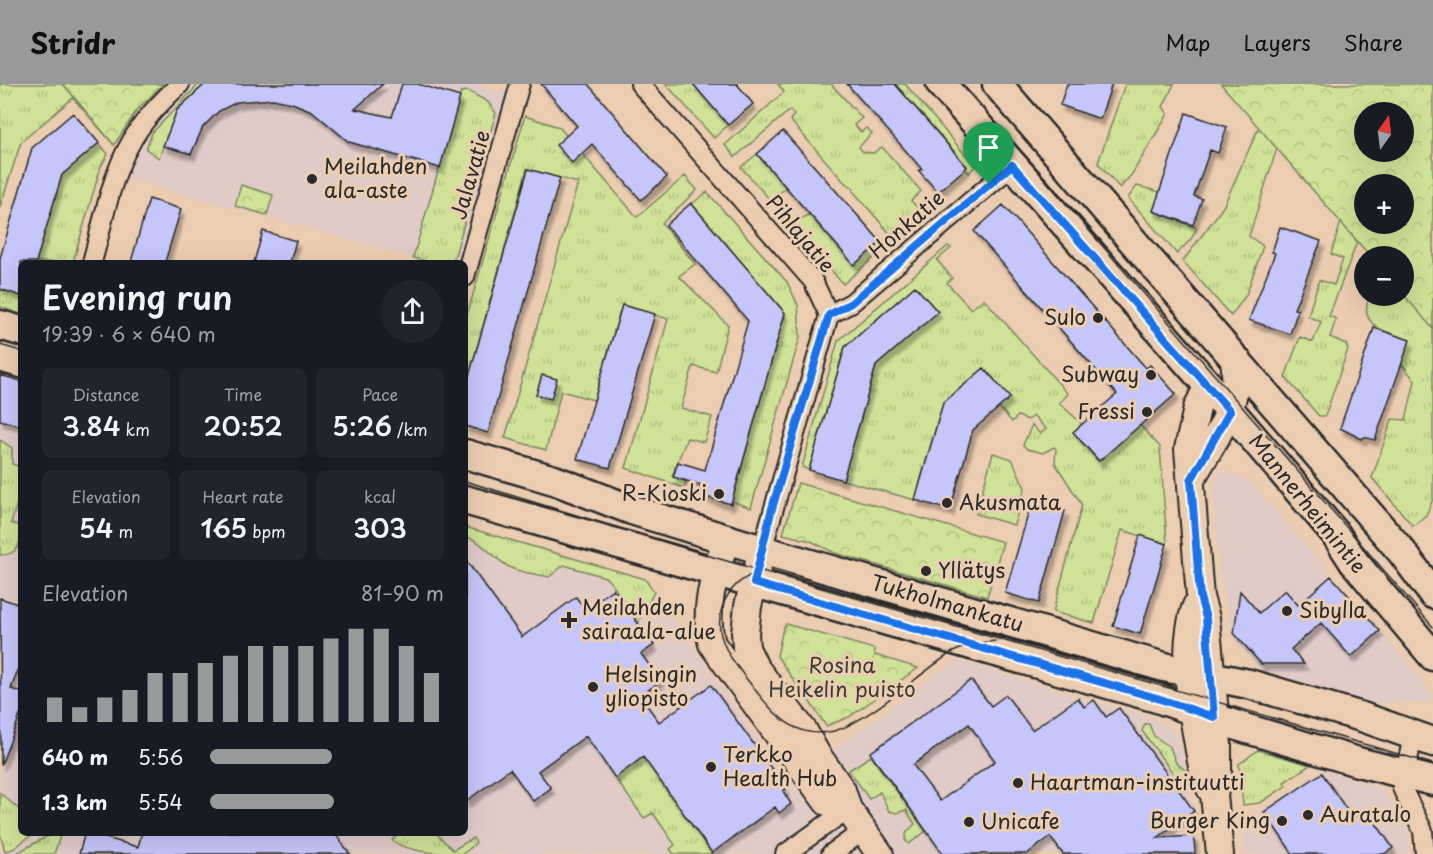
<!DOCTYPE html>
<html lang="en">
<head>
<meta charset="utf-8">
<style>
	body { margin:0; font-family:"Playpen Sans",sans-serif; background:#20242c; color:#f1f3f6; height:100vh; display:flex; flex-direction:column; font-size:22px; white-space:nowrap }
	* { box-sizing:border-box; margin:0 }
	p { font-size:20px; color:#9ea1a6 }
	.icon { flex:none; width:33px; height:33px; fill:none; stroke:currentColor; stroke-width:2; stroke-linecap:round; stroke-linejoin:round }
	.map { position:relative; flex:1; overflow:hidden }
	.panel { position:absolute; left:18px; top:176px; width:450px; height:576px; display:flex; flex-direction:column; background:#171b24; border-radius:9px; box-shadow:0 6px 24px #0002 }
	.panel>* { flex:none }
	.needle { width:39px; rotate:14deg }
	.controls { position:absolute; left:1354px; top:18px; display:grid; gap:12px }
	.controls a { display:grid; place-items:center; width:60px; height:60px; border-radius:50%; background:#171b24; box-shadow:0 6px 24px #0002; font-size:30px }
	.pin { position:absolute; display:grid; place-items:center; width:51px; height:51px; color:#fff; margin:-62px -26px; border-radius:50% 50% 50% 0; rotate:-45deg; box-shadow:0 0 6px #0007 }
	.pin .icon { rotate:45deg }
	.round { display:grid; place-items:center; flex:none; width:63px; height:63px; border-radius:32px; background:#20242c }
	.headline { display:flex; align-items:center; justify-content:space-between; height:102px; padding:0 24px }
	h1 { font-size:33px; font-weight:600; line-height:45px }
	.figures { display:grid; grid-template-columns:repeat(3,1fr); gap:9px; height:102px; padding:6px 24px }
	.figures div { display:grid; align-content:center; border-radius:9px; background:#20242c; text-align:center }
	.figures b { font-size:26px; font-weight:600 }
	.figures small { font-size:16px; font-weight:400 }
	.figures p { font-size:16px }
	.chart { height:168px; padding:12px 24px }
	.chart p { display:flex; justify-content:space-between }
	.chart svg { width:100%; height:108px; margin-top:6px; stroke:#98999b; stroke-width:6 }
	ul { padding:0 24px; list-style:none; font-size:20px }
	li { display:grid; grid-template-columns:96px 72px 1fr; align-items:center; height:45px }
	li i { height:15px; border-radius:8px; background:#98999b }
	header { display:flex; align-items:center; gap:36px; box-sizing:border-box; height:84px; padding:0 30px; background:#98999b; color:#111 }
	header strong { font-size:28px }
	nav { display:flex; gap:33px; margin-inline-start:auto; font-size:21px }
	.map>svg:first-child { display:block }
	.built { fill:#e0cbc7 }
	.grass { fill:url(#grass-tufts); stroke:#7d8661; stroke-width:1.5 }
	.park { fill:url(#park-crowns); stroke:#7d8661; stroke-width:1.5; fill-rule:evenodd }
	.building { fill:#c5c6f9; stroke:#2b2b2b; stroke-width:1.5; fill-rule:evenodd; filter:url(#shadow) }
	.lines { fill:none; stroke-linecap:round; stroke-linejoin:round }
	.street-casing { stroke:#2b2b2b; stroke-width:22 }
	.secondary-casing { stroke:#2b2b2b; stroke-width:30 }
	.primary-casing { stroke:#2b2b2b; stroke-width:33 }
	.street { stroke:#ebcdb1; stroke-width:18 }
	.secondary { stroke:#ebcdb1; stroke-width:26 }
	.primary { stroke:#ebcdb1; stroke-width:28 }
	.tram { stroke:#2b2b2b; stroke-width:1.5 }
	.route-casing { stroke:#fff; stroke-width:12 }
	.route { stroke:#1a73e8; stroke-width:8 }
	.poi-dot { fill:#2b2b2b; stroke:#ebcdb1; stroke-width:2 }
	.labels { text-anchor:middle; stroke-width:6; stroke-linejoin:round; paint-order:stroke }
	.poi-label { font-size:21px; fill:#2b2b2b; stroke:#ebcdb1; text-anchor:start }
	.street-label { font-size:21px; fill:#2b2b2b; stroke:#ebcdb1 }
	.park-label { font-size:21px; fill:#3b3d36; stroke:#ebcdb1 }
</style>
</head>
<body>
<header>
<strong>Stridr</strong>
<nav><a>Map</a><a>Layers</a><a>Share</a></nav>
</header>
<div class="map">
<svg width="1433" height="770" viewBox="0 0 1433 770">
	<defs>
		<pattern id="grass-tufts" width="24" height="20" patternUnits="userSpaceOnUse" patternTransform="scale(1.5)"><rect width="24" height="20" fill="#cfe297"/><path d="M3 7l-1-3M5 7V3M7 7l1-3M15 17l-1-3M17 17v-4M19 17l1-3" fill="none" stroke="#b2c282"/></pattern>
		<pattern id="park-crowns" width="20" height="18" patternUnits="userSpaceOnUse" patternTransform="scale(1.5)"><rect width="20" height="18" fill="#cfe297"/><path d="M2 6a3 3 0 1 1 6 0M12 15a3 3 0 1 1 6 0" fill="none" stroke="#b2c282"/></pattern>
		<filter id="shadow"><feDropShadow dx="3.5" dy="6" stdDeviation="1.5" flood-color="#0004"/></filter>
	</defs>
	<rect width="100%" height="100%" fill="#ebcdb1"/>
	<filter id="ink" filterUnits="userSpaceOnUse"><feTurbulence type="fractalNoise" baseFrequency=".0167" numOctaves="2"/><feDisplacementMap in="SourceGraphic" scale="12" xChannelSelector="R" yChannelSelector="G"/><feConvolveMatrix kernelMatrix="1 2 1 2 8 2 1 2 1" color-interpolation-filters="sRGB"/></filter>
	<g filter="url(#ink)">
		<path class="built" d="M180 0H478L497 10 503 7 517 12 465 178H429L117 91Z
			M0 291 21 297V748H465V443L646 495 788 699 957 576 1156 635 1169 644 1178 655 1190 684 1197 770H6L0 750Z
			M1218 385 1248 396 1380 547 1433 611V615L1424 620 1401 617 1375 620 1258 584 1234 557 1219 482 1214 411Z
			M1324 686 1382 705 1409 746V770H1245L1242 731 1258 728Z"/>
		<path class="grass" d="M0 0H161L137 26 114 61 73 14 21 58 0 123Z
			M199 0H205L177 26 159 74 146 65 152 49Z
			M666 0H693L728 41 714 54Z
			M778 0H831L862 34 854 41 861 48 866 44 872 49 859 63 863 68 873 69 882 63 921 107 911 117 919 125 927 118 929 121 893 153 853 107 854 104 845 99 790 36 794 31 790 26 735 73 725 61 784 8Z
			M895 0H905L975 82 969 89 965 84 967 82Z
			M1125 0H1174L1163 23 1168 30 1132 90 1120 104 1098 79Z
			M468 7 488 18 496 29 453 178H430L413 174 461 8Z
			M525 32 559 43 637 133 685 92 697 106 662 139 695 180 679 192 728 241 716 288 693 282 681 324 712 333 704 358 687 354 672 392 686 398 684 404 626 384 668 235 622 221 594 316 561 307 546 366 505 354 578 99 527 85 465 306V238Z
			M1259 43 1277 64 1249 152 1263 162 1246 211 1231 232 1183 177 1223 123Z
			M99 59 108 70 101 82 73 178H36L62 91Z
			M757 70 786 103 771 117 741 83Z
			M1137 102 1160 108 1153 127 1197 144 1191 155 1177 170 1128 114Z
			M707 108 787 198 798 221 800 253 751 424 732 417 785 229 692 120Z
			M809 130 854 181 881 158 885 164 843 200 792 141Z
			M1341 138 1357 158 1329 232 1336 235 1330 253 1346 260 1348 265 1325 332H1319L1285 293 1300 253 1313 258 1321 238 1308 232 1319 196 1334 201 1343 175 1331 170Z
			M948 162 951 164 937 176 952 194 947 199 971 225 984 215 1068 310 1059 319 1082 340 1073 348 1098 377 1140 341 1160 363 1167 460 1122 446 1094 539 1053 528 1082 421 1055 379 1056 365 1054 363 1043 369 1027 365 1023 361 1032 341 1040 350 1046 345 1034 332 1028 336 1018 332 1012 338 999 323 1009 314 984 284 943 319 915 416 843 396 876 282 915 202 845 263 809 386 802 383 838 257Z
			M1433 167V415L1426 431 1413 442 1372 394 1392 335 1406 336 1415 297 1401 279 1409 256C1387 248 1356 242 1370 212H1404V176Z
			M0 205 21 212V230L0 223Z
			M0 356 12 364V380L21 383V406L11 439 21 442C21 460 19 471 0 471Z
			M993 369 1012 375 1025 404 1014 441 976 430Z
			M465 443 645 495 654 508 638 539 612 500 605 493 564 481 549 493C537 490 522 489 511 484 492 474 486 459 465 452Z
			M1145 640H1149L1154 652 1170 663 1176 679 1189 689 1185 696 1175 692 1142 647Z
			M1258 666 1310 681 1284 698 1286 702 1260 719 1243 721 1239 680Z
			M871 672 926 747 909 760 905 756 907 748 915 740 906 726 897 729 889 727 880 708 869 715 849 686Z
			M643 673 712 769 711 770H674L670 765 675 761 653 729 644 734 615 694Z
			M0 709 21 727V748L34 749 13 765 5 767 0 750Z
			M435 748 453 766 473 754 476 759C472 762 466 769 461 770 442 770 406 768 392 756L400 749Z
			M61 749 54 770H15L46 753Z"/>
		<path class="park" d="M63 0H163L137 26 114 61Z
			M1221 0H1433V245L1404 211V172H1370ZM1404 28V68H1365V28ZM1404 100V140H1365V100Z
			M241 101 273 111 267 131 235 122Z
			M798 399 1003 458 987 513 835 469 811 457 783 450Z
			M786 540 874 565 875 571 918 584 849 633 826 642 806 612 809 609 802 599 797 601 777 572 783 544Z"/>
		<path class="building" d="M205 0H383L355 25 392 33 402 0H418L460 13 440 84 349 58 312 27 292 19 273 15 237 18 219 27 203 43 191 70 163 62 177 26Z
			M541 0H588L667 93 641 116 592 60 572 79 556 61 577 42Z
			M693 0H737L753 20 728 41Z
			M847 0H895L967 83 938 108 919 87 922 85Z
			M1067 0H1112L1100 35 1060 21Z
			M73 29 99 59 62 91 36 178H21V212L0 205V174L32 64Z
			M1186 29 1227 43 1218 69 1210 66 1194 112 1202 115 1193 141 1153 127Z
			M783 47 881 158 854 181 757 70Z
			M528 85 560 94 488 349 465 342V306Z
			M149 115 181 125 165 178H131Z
			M691 119 785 229 731 420 698 411 701 401 673 393 678 378 705 386 748 237 666 141Z
			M1003 121 1146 284 1150 281 1176 310 1099 377 1073 348 1117 310 974 147Z
			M1280 143 1321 157 1294 225 1298 226 1290 250 1249 236 1275 169 1272 168Z
			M263 147 296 157 290 178H254Z
			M915 202 938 228 876 282 843 396 809 386 845 263Z
			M622 221 655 230 610 384 577 375Z
			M1374 244 1410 256 1375 356 1364 353 1362 355 1340 344Z
			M984 284 1010 314 973 346 950 426 915 416 943 319Z
			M0 291 21 297V342L0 336Z
			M542 291 557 295 551 315 536 311Z
			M1032 417 1065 427 1039 519 1005 509Z
			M1140 451 1167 460 1140 550 1113 542Z
			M465 475 522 553 576 513 585 525 613 505 654 561 641 570 661 597 640 612 659 638 711 601 786 705 783 707 791 720 779 729 775 723 712 769 643 673 615 694 586 652 538 687 551 704 533 717 510 685 465 718Z
			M1331 492 1380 547 1351 573 1321 539 1291 565 1304 580H1261L1234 549 1240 507 1259 529 1285 506 1298 521Z
			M0 514 21 521V577L11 605 21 608V629L1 681Z
			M971 596 991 622 1006 611 1032 646 1078 614 1084 623 1094 616 1106 633 1119 624 1194 727 1157 754 1194 752 1195 770H1063L1050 753 1027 770H943L870 669ZM969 640 995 677 940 717 913 681Z
			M1322 689 1352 734 1366 725 1393 764 1384 770H1293L1264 728Z
			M85 748 138 763 142 748H334L350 770H79Z"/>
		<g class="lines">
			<defs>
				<path id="street" d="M640 0 813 197 829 231 762 466
					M92 178C103 140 110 95 130 60 142 37 161 18 180 0
					M465 193 520 0
					M829 231 851 219 1013 81
					M1413 652 1402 704 1423 747 1425 770
					M785 770 848 725
					M831 770 863 747"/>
				<path id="secondary" d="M1208 301 1197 324 1188 365 1200 513 1206 534 1218 661V692L1214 711 1220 770
					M1191 396C1213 356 1242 324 1234 276
					M726 455C716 489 702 524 712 560L827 718 848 725
					M762 466 748 522 745 549 746 564 755 583 804 647 816 669 842 706 848 725 880 770
					M1196 522C1178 568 1195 645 1204 693L1211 706"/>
				<path id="primary" d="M941 0 1208 301 1335 449 1354 478 1433 572
					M997 0 1402 468 1433 510
					M0 241 21 247
					M0 273 21 279
					M465 370 554 396 632 426 762 466 1164 583 1249 600 1362 633 1433 658
					M465 416 1157 614 1241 643 1358 678 1433 697"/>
			</defs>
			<use href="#street" class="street-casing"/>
			<use href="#secondary" class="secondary-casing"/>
			<use href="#primary" class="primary-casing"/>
			<use href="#street" class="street"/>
			<use href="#secondary" class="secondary"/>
			<use href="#primary" class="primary"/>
			<path class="tram" d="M962 0 1433 543
				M0 261 21 267
				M465 397 720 475 1433 680
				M764 487C731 493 710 528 724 560 729 574 740 586 749 598 771 626 793 657 834 647 866 639 920 589 951 569L971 560 995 557"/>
		</g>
	</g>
	<g class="lines" filter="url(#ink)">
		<defs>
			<path id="route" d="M1012 81 1230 327 1191 396 1200 513 1206 534 1214 633 1157 614 754 499 771 428 829 231 851 219Z"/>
		</defs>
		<use href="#route" class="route-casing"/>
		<use href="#route" class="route"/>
	</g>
	<g class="poi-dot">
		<circle cx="312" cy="95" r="6"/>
		<circle cx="1098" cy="234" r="6"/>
		<circle cx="1151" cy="291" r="6"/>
		<circle cx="1147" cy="328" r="6"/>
		<circle cx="719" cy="410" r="6"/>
		<circle cx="947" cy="419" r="6"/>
		<circle cx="926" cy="487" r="6"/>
		<circle cx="1287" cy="527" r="6"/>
		<path d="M566 527h6v6h6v6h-6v6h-6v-6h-6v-6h6z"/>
		<circle cx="593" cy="603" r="6"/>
		<circle cx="711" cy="683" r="6"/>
		<circle cx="1018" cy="699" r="6"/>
		<circle cx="1308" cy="731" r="6"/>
		<circle cx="1282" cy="737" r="6"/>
		<circle cx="969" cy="738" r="6"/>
	</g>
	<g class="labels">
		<g class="poi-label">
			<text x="324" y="90">Meilahden<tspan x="324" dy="24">ala-aste</tspan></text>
			<text x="1086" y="241" text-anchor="end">Sulo</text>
			<text x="1139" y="298" text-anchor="end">Subway</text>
			<text x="1135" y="335" text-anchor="end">Fressi</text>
			<text x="707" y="417" text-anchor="end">R-Kioski</text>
			<text x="959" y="426">Akusmata</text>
			<text x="938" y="494">Yllätys</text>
			<text x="582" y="531">Meilahden<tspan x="582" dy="24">sairaala-alue</tspan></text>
			<text x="1299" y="534">Sibylla</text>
			<text x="605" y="598">Helsingin<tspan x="605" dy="24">yliopisto</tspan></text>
			<text x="723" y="678">Terkko<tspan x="723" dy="24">Health Hub</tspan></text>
			<text x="1030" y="706">Haartman-instituutti</text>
			<text x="1320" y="738">Auratalo</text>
			<text x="1270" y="744" text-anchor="end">Burger King</text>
			<text x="981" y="745">Unicafe</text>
		</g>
		<g class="street-label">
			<text transform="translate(471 91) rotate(-74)" y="7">Jalavatie</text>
			<text transform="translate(907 141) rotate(-41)" y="7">Honkatie</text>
			<text transform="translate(800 150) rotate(50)" y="7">Pihlajatie</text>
			<text transform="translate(1307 420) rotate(51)" y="7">Mannerheimintie</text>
			<text transform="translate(947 520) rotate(16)" y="7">Tukholmankatu</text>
		</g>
		<g class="park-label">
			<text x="842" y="589">Rosina<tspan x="842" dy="24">Heikelin puisto</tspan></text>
		</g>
	</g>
</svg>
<div class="controls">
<a><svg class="needle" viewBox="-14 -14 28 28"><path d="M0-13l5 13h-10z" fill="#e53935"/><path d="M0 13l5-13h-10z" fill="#9ea1a6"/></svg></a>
<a>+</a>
<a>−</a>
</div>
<div class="pin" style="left:989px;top:100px;background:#1e9e55"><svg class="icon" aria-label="arrive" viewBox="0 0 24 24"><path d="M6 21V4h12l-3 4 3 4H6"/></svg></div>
<section class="panel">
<div class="headline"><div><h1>Evening run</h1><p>19:39 · 6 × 640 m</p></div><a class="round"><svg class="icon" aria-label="share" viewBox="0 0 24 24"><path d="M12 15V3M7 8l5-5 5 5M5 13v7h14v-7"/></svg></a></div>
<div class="figures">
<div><p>Distance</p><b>3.84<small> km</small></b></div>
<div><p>Time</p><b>20:52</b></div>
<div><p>Pace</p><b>5:26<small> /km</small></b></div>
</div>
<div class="figures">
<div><p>Elevation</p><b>54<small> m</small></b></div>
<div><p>Heart rate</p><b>165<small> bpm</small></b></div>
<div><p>kcal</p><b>303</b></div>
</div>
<div class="chart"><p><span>Elevation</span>81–90 m</p>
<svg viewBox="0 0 160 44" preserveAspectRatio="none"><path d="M5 44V34M15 44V38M25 44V34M35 44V31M45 44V24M55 44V24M65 44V20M75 44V17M85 44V13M95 44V13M105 44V13M115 44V10M125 44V6M135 44V6M145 44V13M155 44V24"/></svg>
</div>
<ul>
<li><b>640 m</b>5:56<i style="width:52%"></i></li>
<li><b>1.3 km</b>5:54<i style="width:53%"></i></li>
</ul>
</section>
</div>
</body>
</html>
